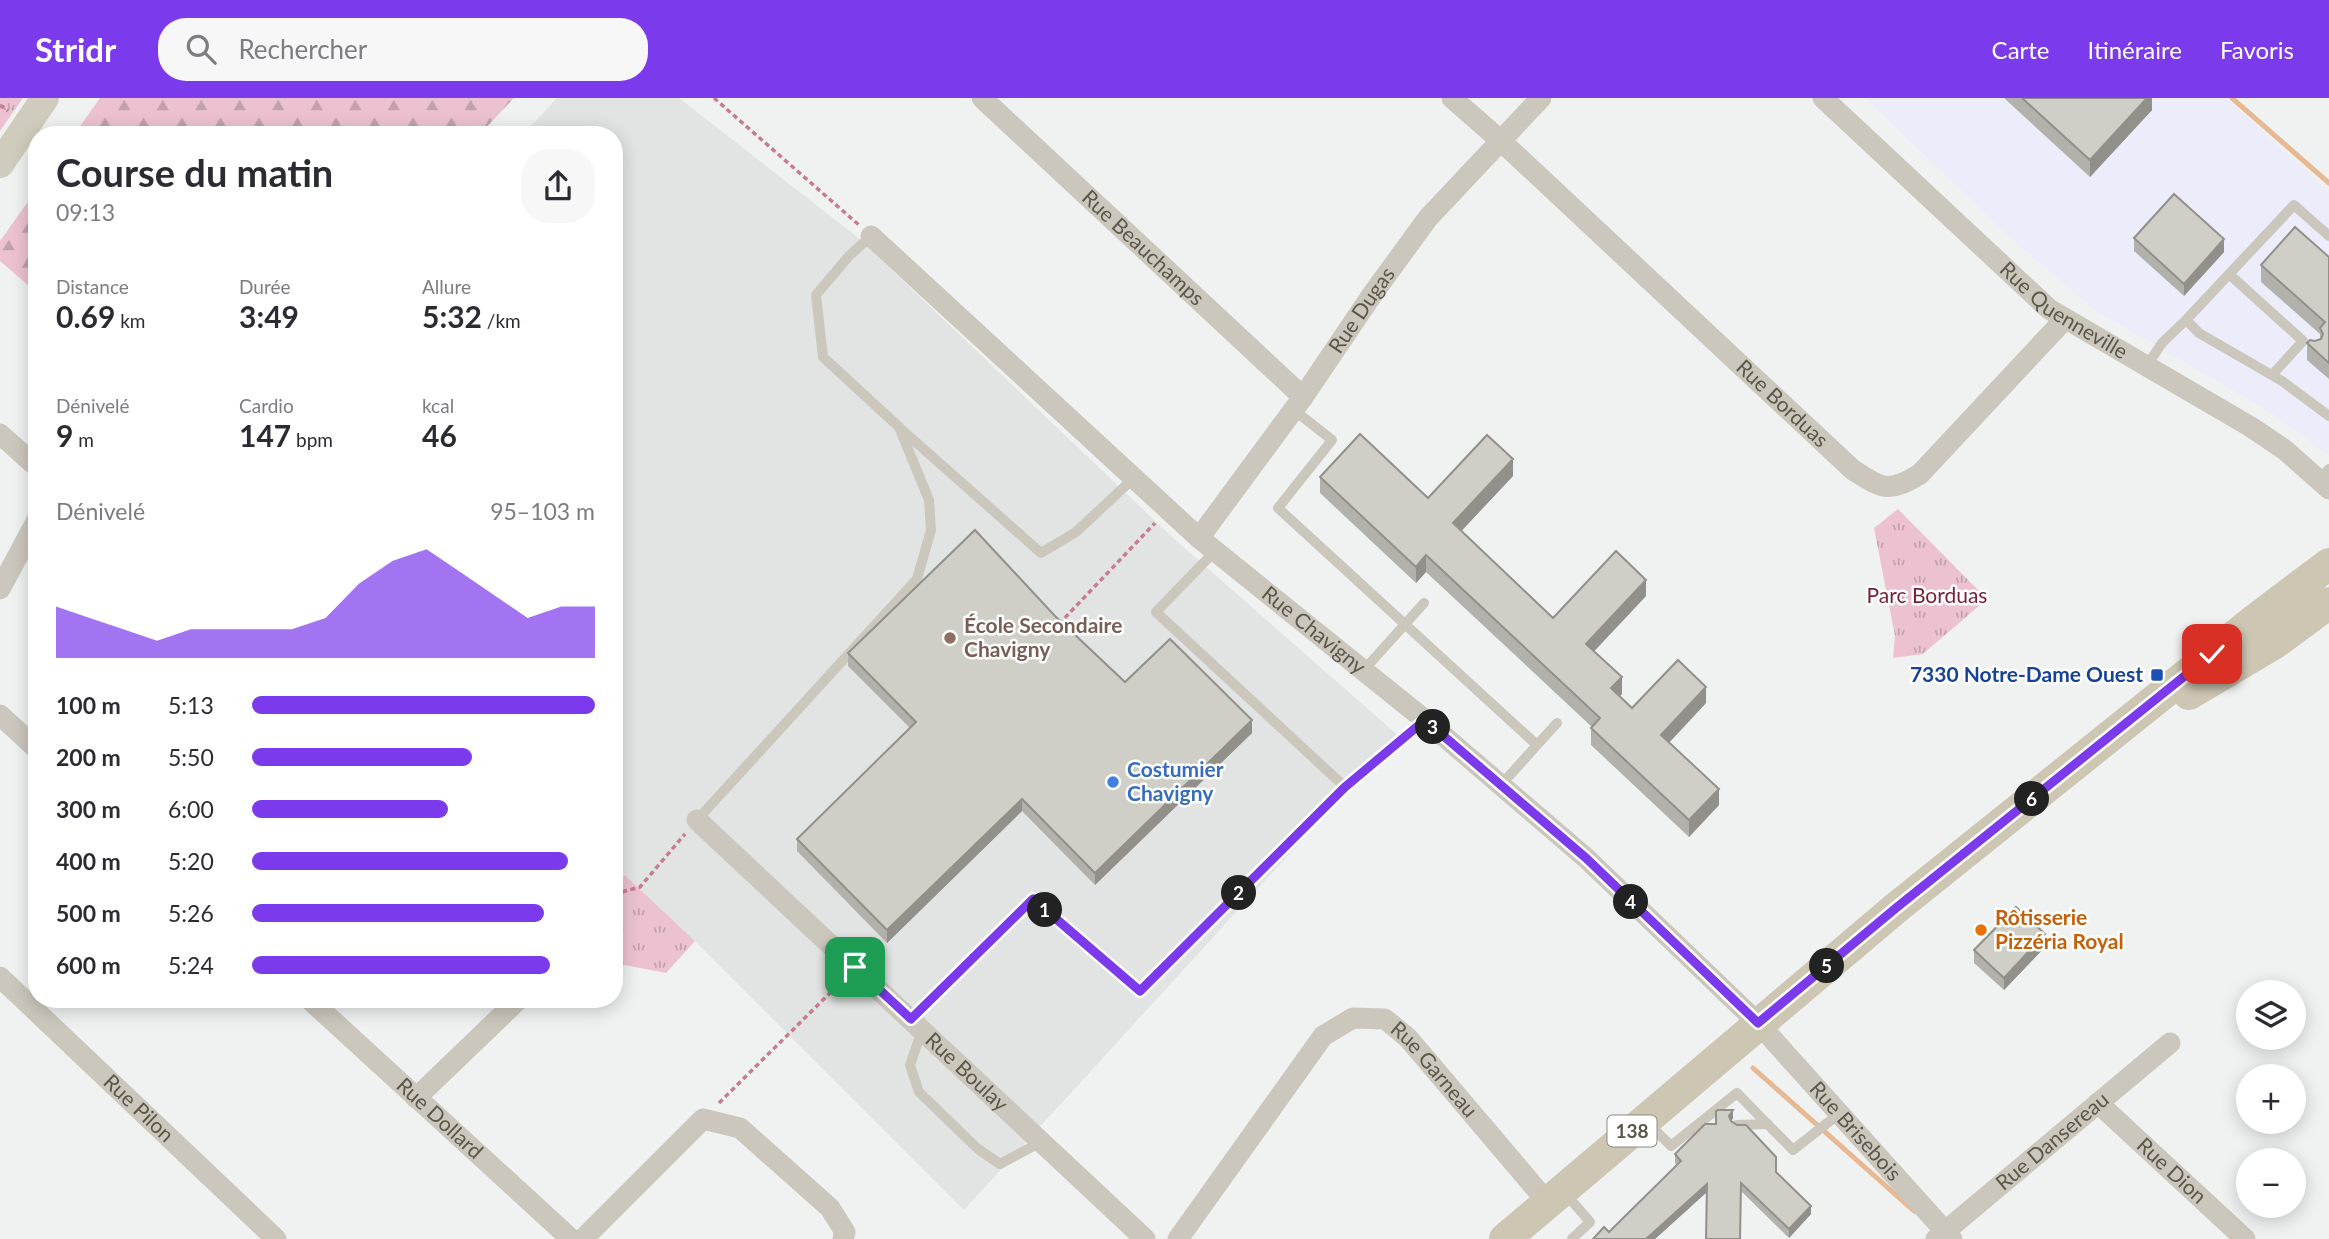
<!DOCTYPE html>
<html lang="fr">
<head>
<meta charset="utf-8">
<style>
	body { margin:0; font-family:Lato,sans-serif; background:#f7f7f7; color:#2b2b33; height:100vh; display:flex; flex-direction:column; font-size:26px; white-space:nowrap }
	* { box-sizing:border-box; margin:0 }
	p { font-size:23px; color:#7c7c81 }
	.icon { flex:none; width:38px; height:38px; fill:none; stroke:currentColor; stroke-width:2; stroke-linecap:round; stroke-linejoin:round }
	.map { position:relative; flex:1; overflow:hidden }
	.sheet { position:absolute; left:28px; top:28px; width:595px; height:882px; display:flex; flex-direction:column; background:#fff; border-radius:28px; box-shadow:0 4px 18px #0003 }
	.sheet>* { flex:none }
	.fabs { position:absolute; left:2236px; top:882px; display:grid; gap:14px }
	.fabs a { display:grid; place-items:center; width:70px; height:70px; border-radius:50%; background:#fff; box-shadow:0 4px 18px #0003; font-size:35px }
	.pin { position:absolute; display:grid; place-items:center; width:60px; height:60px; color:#fff; margin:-30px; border-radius:14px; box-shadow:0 4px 10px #0006 }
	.km { position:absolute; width:35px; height:35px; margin:-18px; border-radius:50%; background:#222; color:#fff; font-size:19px; line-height:35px; text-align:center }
	.round { display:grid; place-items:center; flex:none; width:74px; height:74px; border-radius:28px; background:#f7f7f7 }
	.headline { display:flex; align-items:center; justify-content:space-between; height:119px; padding:0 28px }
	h1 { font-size:38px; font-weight:700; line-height:52px }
	.metrics { display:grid; grid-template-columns:repeat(3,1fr); gap:10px; height:119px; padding:7px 28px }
	.metrics div { display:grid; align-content:center }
	.metrics b { font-size:30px; font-weight:700 }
	.metrics small { font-size:19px; font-weight:400 }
	.metrics p { font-size:19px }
	.chart { height:196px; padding:14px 28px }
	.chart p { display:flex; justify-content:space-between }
	.chart svg { width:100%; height:126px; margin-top:7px; fill:#7c3aed; opacity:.7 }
	ul { padding:0 28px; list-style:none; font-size:23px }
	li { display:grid; grid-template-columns:112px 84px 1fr; align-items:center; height:52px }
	li i { height:18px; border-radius:9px; background:#7c3aed }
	header { display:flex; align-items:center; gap:42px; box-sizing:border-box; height:98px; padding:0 35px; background:#7c3aed; color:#fff }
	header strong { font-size:33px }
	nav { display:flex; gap:38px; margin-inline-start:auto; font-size:24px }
	.search { width:490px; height:63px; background:#f7f7f7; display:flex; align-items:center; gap:18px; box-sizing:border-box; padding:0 24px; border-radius:28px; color:#7c7c81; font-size:26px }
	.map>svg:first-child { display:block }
	.commercial { fill:#ececfb }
	.education { fill:#e1e4e3 }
	.forest { fill:url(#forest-firs) }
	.park { fill:url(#park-tufts) }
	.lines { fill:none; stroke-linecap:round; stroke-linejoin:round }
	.stream { stroke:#e6b993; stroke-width:5 }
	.path { stroke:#c87d8e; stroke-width:3.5; stroke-dasharray:5 3.5; stroke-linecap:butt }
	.lane { stroke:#ccc7bd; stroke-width:10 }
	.street { stroke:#ccc7bd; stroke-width:21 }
	.secondary { stroke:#d0ccbd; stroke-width:28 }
	.primary { stroke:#cdc6b2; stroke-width:32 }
	.wall { fill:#b2b1ab }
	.shaded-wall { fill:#91908b }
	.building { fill:#cfcec7; stroke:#91908b; stroke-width:2 }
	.route-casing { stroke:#fff; stroke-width:14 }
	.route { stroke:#7c3aed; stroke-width:9 }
	.education-dot { fill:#8d6e63; stroke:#fff; stroke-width:2.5 }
	.transit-dot { fill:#1a4fb4; stroke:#fff; stroke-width:2.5 }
	.shop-dot { fill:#3f7fe0; stroke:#fff; stroke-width:2.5 }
	.food-dot { fill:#e8710a; stroke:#fff; stroke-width:2.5 }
	.labels { text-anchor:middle; stroke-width:5; stroke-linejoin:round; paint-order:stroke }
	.shield { fill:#fff; stroke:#8d8980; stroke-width:2 }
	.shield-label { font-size:19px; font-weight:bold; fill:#5c5749 }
	.street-label { font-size:21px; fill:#5c5749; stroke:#fff }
	.park-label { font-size:21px; fill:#791e34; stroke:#fff }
	.education-label { font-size:21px; font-weight:bold; fill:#785e54; stroke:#fff; text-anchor:start }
	.transit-label { font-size:21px; font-weight:bold; fill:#164399; stroke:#fff; text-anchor:end }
	.shop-label { font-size:21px; font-weight:bold; fill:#366cbe; stroke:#fff; text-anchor:start }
	.food-label { font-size:21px; font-weight:bold; fill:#c56008; stroke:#fff; text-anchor:start }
</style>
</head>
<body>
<header>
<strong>Stridr</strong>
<div class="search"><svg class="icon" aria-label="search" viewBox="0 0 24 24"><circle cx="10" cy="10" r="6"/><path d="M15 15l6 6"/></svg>Rechercher</div>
<nav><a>Carte</a><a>Itinéraire</a><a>Favoris</a></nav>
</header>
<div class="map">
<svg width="2329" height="1141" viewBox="0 0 2329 1141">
	<defs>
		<pattern id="forest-firs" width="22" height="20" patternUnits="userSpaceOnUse" patternTransform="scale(1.75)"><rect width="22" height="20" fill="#ecc2d1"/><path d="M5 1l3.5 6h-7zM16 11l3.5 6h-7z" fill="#c2a0ac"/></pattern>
		<pattern id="park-tufts" width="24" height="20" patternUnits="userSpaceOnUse" patternTransform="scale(1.75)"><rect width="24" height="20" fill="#ecc2d1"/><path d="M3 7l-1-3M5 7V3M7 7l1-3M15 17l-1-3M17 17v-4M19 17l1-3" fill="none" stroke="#c2a0ac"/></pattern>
	</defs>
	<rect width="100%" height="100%" fill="#f0f2f2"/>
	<path class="commercial" d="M1865 0H2226L2329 94V357L2270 314 2095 212 2012 141Z"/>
	<path class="education" d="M557 0H679L856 138 1172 439 1401 640 1334 707 964 1112 695 843 614 766V37H523Z"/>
	<path class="forest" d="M100 0H514L479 37H74Z
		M37 91V195L0 163V143Z"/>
	<path class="park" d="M0 0H23L0 33Z
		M1898 411 1987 501 1923 556 1893 560 1895 538 1874 430Z
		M625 777 695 843 666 875 614 865V782Z"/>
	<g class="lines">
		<path class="stream" d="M2232 0 2329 85
			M1753 970 1914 1113"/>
		<path class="path" d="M714 0 859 127
			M0 7 8 13
			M1059 526 1155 425
			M614 796 640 789 685 736
			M719 1005 843 882"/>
		<path class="lane" d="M2229 176 2303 243 2272 277
			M2186 222 2294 107 2329 138
			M2146 269 2162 245 2186 222 2199 235 2282 283 2329 318
			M1294 312 1332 342 1278 410 1537 647 1501 687
			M901 331 1041 455 1076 434 1135 379
			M2319 381 2329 371
			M1215 453 1156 514 1345 689
			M1363 573 1424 505
			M1537 647 1557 625
			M697 722 917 481 931 432 929 402 899 329 823 259 816 197 849 158 871 138
			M911 921 1033 801 1140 893 1345 689 1425 622
			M922 932 910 967 919 994 978 1051 1000 1066 1041 1044
			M1647 1024 1671 1048 1737 995 1793 1052 1840 1015
			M1737 1027 1768 1026
			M1565 1095 1590 1124 1572 1141"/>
		<g class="street">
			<path id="s1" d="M982 0 1303 299"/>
			<path id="s2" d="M1452 0 1501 43 1853 372C1882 390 1888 396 1920 376L2064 222"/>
			<path id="s3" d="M1823 0 2049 211 2251 329 2285 352 2329 391"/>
			<path id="s4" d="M871 138 1199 440 1425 622 1586 760 1758 925 1952 1141"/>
			<path d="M0 336 37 369"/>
			<path id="s5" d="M1199 440 1303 299 1374 194 1428 120 1541 0"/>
			<path d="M0 491 37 422"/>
			<path d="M0 617 37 651"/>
			<path id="s6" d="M697 722 1145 1141"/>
			<path id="s7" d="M0 879 276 1141"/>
			<path id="s8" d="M309 901 571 1141"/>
			<path d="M416 1000 519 901"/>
			<path id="s9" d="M2098 1005 2245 1141"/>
			<path d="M583 1141 703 1021 740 1030 830 1110 845 1134 843 1141"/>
			<path id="s10" d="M1178 1141 1323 938 1353 920 1385 921 1408 940 1548 1105"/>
			<path id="s11" d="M1936 1141 2170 945"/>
		</g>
		<path class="secondary" d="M0 66 45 0"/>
		<path class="primary" d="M2189 596 2275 545 2329 505
			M1505 1141 1896 810 2256 521 2329 466"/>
	</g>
	<path class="wall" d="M2004 0H2152V12L2090 79Z
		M2134 140 2224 154 2184 198 2134 153Z
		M2329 159V281L2307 262V245L2320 241V236L2261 184V167Z
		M1513 378 1461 433 1553 520 1646 498 1594 553 1622 596 1619 598 1632 610 1706 605 1669 645 1719 707 1689 739 1591 647V630L1592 629 1426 474 1416 485 1320 395V379L1428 400Z
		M1055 518 1125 584 1252 635 1095 787 1022 713 887 845 797 753V741L910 630 848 568V555Z
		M2045 849 2004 892 1974 865V852Z
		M1733 1020 1731 1024 1776 1074 1811 1116 1789 1140 1741 1093 1707 1094 1655 1141H1593L1609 1134 1677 1067 1675 1065V1056L1716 1026Z"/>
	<path class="shaded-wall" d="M2147 0H2152V12L2090 79V62Z
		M2224 141V154L2184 198V186Z
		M1513 361V378L1453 442V425Z
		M1426 457V474L1416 485V469Z
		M1646 482V498L1586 562V546Z
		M1622 579V596L1611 607V590Z
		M1706 589V605L1661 653V637Z
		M1252 622V635L1095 787V775Z
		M1719 691V707L1689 739V722Z
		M1022 701V713L887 845V832Z
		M2045 836V849L2004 892V880Z
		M1733 1012V1020L1729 1027V1018Z
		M1707 1086V1094L1655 1141H1646Z
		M1811 1108V1116L1789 1140V1131Z"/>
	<path class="building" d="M2022 0H2147L2090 62Z
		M2174 96 2224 141 2184 186 2134 140Z
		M2295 129 2329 159V265L2307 245 2310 242 2315 243 2321 241 2323 236 2320 230 2325 224 2261 167Z
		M1360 336 1428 400 1487 337 1513 361 1453 425 1553 520 1616 453 1646 482 1586 546 1622 579 1611 590 1632 610 1678 562 1706 589 1661 637 1719 691 1689 722 1591 630 1600 620 1426 457 1416 469 1320 379Z
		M975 432 1055 518 1125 584 1170 541 1252 622 1095 775 1022 701 887 832 797 741 916 624 848 555Z
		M2016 809 2045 836 2004 880 1974 852Z
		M1718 1012H1733L1729 1018 1731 1023 1737 1027H1746L1776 1059V1074L1811 1108 1789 1131 1741 1085 1740 1141H1706L1707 1086 1646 1141H1593L1604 1129 1609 1134 1681 1063 1675 1056 1705 1026H1716V1013Z"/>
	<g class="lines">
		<defs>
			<path id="route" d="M855 869 911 921 1033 801 1140 893 1345 689 1425 622 1586 760 1758 925 1896 810 2212 556"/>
		</defs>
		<use href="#route" class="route-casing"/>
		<use href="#route" class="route"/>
	</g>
	<circle class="education-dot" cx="950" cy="540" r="7"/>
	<rect class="transit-dot" x="2150" y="570" width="14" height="14" rx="3.5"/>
	<circle class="shop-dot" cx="1113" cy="684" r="7"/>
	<circle class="food-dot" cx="1981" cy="832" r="7"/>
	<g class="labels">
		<rect class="shield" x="1607.5" y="1017.5" width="49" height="31" rx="5"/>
		<g class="shield-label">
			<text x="1632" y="1040">138</text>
		</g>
		<g class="street-label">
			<text dy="7" stroke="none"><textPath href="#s1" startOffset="220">Rue Beauchamps</textPath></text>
			<text dy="7" stroke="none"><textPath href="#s3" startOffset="322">Rue Quenneville</textPath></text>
			<text dy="7" stroke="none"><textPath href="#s5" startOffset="280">Rue Dugas</textPath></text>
			<text dy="7" stroke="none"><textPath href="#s2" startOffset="450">Rue Borduas</textPath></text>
			<text dy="7" stroke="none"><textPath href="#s4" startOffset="593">Rue Chavigny</textPath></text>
			<text dy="7" stroke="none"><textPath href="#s10" startOffset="387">Rue Garneau</textPath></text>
			<text dy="7" stroke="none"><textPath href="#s6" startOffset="369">Rue Boulay</textPath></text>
			<text dy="7" stroke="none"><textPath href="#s7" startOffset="191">Rue Pilon</textPath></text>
			<text dy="7" stroke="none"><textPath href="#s8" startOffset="177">Rue Dollard</textPath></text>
			<text dy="7" stroke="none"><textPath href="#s4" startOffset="1332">Rue Brisebois</textPath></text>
			<text dy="7" stroke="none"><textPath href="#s11" startOffset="152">Rue Dansereau</textPath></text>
			<text dy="7" stroke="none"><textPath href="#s9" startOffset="100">Rue Dion</textPath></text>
		</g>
		<g class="park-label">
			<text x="1927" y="505">Parc Borduas</text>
		</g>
		<g class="education-label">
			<text x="964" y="535">École Secondaire<tspan x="964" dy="24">Chavigny</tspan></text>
		</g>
		<g class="transit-label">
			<text x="2143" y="584">7330 Notre-Dame Ouest</text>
		</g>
		<g class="shop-label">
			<text x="1127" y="679">Costumier<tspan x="1127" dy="24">Chavigny</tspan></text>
		</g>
		<g class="food-label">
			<text x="1995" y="827">Rôtisserie<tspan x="1995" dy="24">Pizzéria Royal</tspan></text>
		</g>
	</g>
</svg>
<div class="fabs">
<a><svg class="icon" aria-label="layers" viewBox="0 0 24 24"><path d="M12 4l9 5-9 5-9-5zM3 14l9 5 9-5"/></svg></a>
<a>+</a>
<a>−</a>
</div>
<div class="pin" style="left:855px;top:869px;background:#1e9e55"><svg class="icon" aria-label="arrive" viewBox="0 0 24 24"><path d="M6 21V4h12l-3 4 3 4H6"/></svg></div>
<div class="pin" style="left:2212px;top:556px;background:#d93025"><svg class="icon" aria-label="check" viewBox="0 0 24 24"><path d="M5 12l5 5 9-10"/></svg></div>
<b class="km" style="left:1045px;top:812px">1</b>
<b class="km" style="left:1239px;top:795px">2</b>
<b class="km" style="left:1433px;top:629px">3</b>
<b class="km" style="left:1631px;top:804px">4</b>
<b class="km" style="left:1827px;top:868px">5</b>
<b class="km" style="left:2032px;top:701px">6</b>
<section class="sheet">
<div class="headline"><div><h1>Course du matin</h1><p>09:13</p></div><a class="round"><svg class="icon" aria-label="share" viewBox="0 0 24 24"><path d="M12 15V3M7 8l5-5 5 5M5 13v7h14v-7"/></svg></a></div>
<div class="metrics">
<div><p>Distance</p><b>0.69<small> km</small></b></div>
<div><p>Durée</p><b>3:49</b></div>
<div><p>Allure</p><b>5:32<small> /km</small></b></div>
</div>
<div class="metrics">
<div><p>Dénivelé</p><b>9<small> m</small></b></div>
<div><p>Cardio</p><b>147<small> bpm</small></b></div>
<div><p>kcal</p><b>46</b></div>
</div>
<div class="chart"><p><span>Dénivelé</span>95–103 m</p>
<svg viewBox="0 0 160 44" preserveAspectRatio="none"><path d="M0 44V26L10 30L20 34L30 38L40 34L50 34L60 34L70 34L80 30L90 18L100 10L110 6L120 14L130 22L140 30L150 26L160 26V44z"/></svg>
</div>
<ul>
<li><b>100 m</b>5:13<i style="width:100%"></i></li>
<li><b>200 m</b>5:50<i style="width:64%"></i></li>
<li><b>300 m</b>6:00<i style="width:57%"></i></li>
<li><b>400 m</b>5:20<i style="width:92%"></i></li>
<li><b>500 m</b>5:26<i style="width:85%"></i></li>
<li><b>600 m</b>5:24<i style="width:87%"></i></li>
</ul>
</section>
</div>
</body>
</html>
